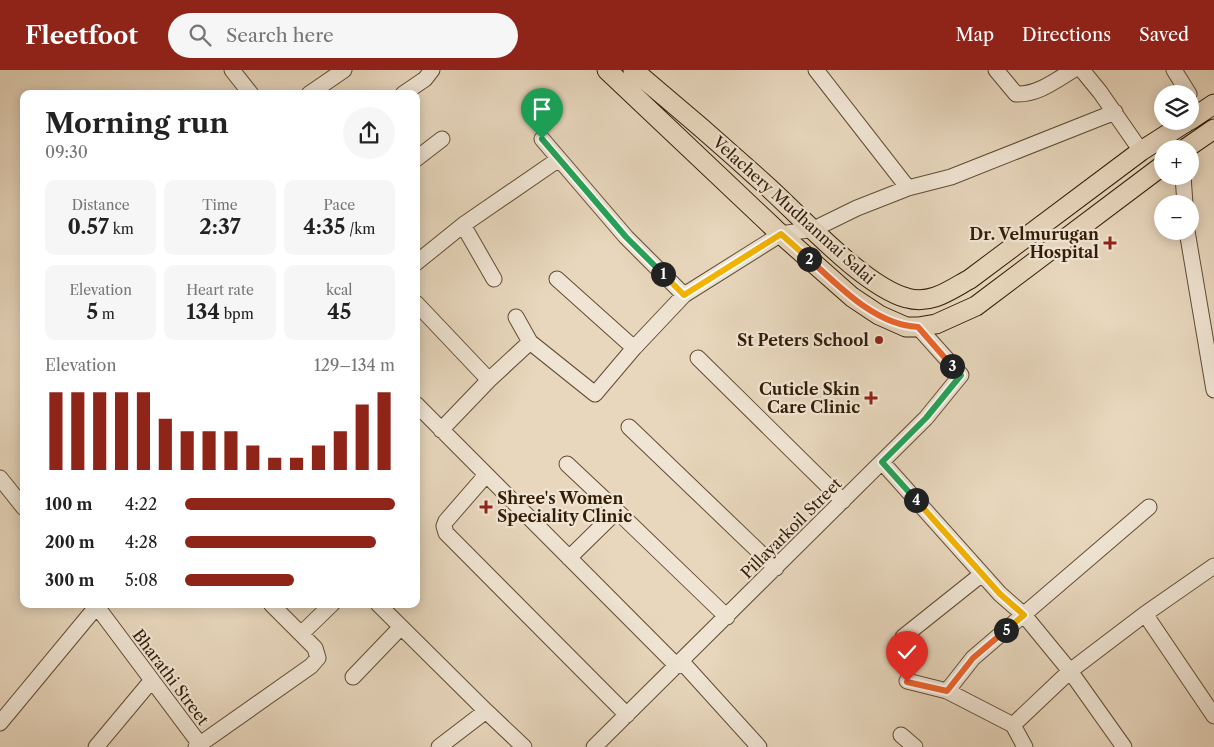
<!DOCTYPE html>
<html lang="en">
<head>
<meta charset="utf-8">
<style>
	body { margin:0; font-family:"Libre Caslon Text",serif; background:#f6f6f6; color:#222; height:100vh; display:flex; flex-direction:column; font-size:19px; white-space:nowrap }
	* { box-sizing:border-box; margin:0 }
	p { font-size:16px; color:#767676 }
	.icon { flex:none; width:28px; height:28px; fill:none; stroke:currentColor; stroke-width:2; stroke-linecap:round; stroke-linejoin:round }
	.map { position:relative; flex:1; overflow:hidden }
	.drawer { position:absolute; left:20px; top:20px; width:400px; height:518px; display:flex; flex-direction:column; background:#fff; border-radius:10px; box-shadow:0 2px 12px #0003 }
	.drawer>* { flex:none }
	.fabs { position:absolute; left:1154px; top:15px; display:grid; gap:10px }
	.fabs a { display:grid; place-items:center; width:45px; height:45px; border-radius:50%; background:#fff; box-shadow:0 2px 12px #0003; font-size:25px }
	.pin { position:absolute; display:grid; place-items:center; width:42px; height:42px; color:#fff; margin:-51px -21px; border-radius:50% 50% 50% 0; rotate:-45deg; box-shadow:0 0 5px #0007 }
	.pin .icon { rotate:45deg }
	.km { position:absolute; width:25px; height:25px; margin:-12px; border-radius:50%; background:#222; color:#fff; font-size:14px; line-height:25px; text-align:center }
	.round { display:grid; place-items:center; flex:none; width:52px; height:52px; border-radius:26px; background:#f6f6f6 }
	.overview { display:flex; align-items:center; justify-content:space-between; height:85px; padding:0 25px }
	h1 { font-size:28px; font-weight:700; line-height:38px }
	.figures { display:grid; grid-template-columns:repeat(3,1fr); gap:8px; height:85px; padding:5px 25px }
	.figures div { display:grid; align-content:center; border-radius:10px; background:#f6f6f6; text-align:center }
	.figures b { font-size:21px; font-weight:700 }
	.figures small { font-size:14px; font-weight:400 }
	.figures p { font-size:14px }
	.chart { height:140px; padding:10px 25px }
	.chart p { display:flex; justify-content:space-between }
	.chart svg { width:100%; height:90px; margin-top:5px; stroke:#8f2418; stroke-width:6 }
	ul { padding:0 25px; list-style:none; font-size:16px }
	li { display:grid; grid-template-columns:80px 60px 1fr; align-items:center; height:38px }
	li i { height:12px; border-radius:6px; background:#8f2418 }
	header { display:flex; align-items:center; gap:30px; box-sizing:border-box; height:70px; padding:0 25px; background:#8f2418; color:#fff }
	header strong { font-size:24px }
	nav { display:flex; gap:28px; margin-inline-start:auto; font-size:18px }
	.search { width:350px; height:45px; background:#f6f6f6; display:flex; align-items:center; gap:12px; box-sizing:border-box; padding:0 18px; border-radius:28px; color:#767676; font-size:19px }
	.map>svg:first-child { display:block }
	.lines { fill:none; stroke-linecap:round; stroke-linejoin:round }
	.minor-casing { stroke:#614c34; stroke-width:17 }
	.major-casing { stroke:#341d07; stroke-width:21 }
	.minor { stroke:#f0e5d4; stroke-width:15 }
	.major { stroke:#e8d7bd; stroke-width:19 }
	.split-1-casing { stroke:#fff; stroke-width:10 }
	.split-2-casing { stroke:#fff; stroke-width:10 }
	.split-3-casing { stroke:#fff; stroke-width:10 }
	.split-4-casing { stroke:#fff; stroke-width:10 }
	.split-5-casing { stroke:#fff; stroke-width:10 }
	.split-6-casing { stroke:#fff; stroke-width:10 }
	.split-1 { stroke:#22a559; stroke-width:6 }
	.split-2 { stroke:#f5b400; stroke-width:6 }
	.split-3 { stroke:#f0652b; stroke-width:6 }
	.split-4 { stroke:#22a559; stroke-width:6 }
	.split-5 { stroke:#f5b400; stroke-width:6 }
	.split-6 { stroke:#f0652b; stroke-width:6 }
	.poi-dot { fill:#8f2418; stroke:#f0e5d4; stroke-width:2 }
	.labels { text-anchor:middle; stroke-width:4.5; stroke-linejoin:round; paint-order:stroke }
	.street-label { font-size:16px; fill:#341d07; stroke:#f0e5d4 }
	.poi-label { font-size:16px; font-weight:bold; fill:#341d07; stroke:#f0e5d4; text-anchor:end }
</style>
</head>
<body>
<header>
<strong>Fleetfoot</strong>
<div class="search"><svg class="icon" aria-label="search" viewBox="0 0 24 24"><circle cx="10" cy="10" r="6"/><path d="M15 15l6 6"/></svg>Search here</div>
<nav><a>Map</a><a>Directions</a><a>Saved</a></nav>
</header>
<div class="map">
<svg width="1214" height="677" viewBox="0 0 1214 677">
	<rect width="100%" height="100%" fill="#e8d7bd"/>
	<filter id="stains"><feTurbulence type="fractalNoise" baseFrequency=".004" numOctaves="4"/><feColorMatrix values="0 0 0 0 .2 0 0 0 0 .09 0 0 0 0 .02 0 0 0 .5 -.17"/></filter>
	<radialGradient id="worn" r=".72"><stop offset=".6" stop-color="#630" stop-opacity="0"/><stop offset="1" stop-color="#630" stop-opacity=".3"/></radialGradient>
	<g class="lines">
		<defs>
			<path id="minor" d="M232 0 251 24
				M816 0 908 118
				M996 0 1016 24C1037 25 1055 11 1073 0
				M1082 0 1100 22 1141 81
				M1174 0 1189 24
				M309 24 344 0
				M403 24 425 9 432 0
				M542 69 626 167 684 225 781 164 814 159 857 138 908 118 951 107 1115 42
				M416 89 442 69
				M1183 106 1185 134
				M463 155 494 209
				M1187 161 1214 320
				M416 193 463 155 559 89
				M557 209 634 278
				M416 233 489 310
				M516 247 530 272 595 324 634 278 684 225
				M698 288 843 431
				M416 334 677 596
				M629 357 776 498
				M441 360 489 310 530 272
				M882 392 1000 524 1024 545 1070 601 1124 677
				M567 394 617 441
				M486 405 446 451 444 456 446 463 627 645
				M0 408 24 438
				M569 488 617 441 727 547
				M1214 496 1145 544 1214 646
				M95 534 202 677
				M378 534 486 641
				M301 564 332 534
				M903 567 982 504
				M682 592 759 677
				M353 607 401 557
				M907 611 947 621 973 588 1149 437
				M947 621 1013 655 1025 677
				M0 653 97 536
				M1013 655 1070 601 1145 544
				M901 665 915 677
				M96 677 152 610
				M196 677 311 596 318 588 315 578 271 534
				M439 677 486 641 524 677
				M594 677 926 348 961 305 918 257"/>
			<path id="major" d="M607 0 775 159 852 227 879 245 906 257H918L936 254 976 236 1162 96
				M633 0C679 38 724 77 768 117 802 148 865 217 907 228 931 235 950 220 970 209L1141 81 1188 51
				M1190 50 1214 34
				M1185 79 1214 59"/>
		</defs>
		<use href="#minor" class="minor-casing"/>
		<use href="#major" class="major-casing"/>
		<use href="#minor" class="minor"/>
		<use href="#major" class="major"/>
	</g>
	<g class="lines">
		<defs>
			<path id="split-1" d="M542 69 626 167 663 204"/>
			<path id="split-2" d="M663 204 684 225 781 164 809 189"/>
			<path id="split-3" d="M809 189C840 217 875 255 918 257L952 296"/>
			<path id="split-4" d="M916 430 882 392 926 348 961 305 952 296"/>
			<path id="split-5" d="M916 430 1000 524 1024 545 1006 560"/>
			<path id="split-6" d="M907 612 947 621 973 588 1006 560"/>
		</defs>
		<use href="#split-1" class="split-1-casing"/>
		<use href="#split-2" class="split-2-casing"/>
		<use href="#split-3" class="split-3-casing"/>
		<use href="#split-4" class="split-4-casing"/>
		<use href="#split-5" class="split-5-casing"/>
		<use href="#split-6" class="split-6-casing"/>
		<use href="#split-1" class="split-1"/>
		<use href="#split-2" class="split-2"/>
		<use href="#split-3" class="split-3"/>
		<use href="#split-4" class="split-4"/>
		<use href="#split-5" class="split-5"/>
		<use href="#split-6" class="split-6"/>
	</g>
	<g class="poi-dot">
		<path d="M1107.5 165.5h5v5h5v5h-5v5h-5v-5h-5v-5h5z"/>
		<circle cx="879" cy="270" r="5"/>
		<path d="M868.5 320.5h5v5h5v5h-5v5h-5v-5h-5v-5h5z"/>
		<path d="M483.5 429.5h5v5h5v5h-5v5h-5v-5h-5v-5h5z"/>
	</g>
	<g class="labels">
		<g class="street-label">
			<text transform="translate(794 140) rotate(42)" y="6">Velachery Mudhanmai Salai</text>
			<text transform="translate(791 458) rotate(-45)" y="6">Pillayarkoil Street</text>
			<text transform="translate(171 607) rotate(53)" y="6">Bharathi Street</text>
		</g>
		<g class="poi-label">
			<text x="1099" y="170">Dr. Velmurugan<tspan x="1099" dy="18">Hospital</tspan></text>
			<text x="869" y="276">St Peters School</text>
			<text x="860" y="325">Cuticle Skin<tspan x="860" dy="18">Care Clinic</tspan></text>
			<text x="497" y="434" text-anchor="start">Shree's Women<tspan x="497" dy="18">Speciality Clinic</tspan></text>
		</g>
	</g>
	<rect width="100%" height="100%" filter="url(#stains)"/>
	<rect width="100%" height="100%" fill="url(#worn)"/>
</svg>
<div class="fabs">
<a><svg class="icon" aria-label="layers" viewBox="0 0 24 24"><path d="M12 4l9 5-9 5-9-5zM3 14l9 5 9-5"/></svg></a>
<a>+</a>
<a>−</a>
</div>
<div class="pin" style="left:542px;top:69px;background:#1e9e55"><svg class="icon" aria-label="arrive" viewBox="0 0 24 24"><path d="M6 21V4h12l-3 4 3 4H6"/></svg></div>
<div class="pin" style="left:907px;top:612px;background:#d93025"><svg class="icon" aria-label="check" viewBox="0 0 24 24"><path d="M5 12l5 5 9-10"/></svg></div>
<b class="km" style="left:663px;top:204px">1</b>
<b class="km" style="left:809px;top:189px">2</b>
<b class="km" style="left:952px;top:296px">3</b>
<b class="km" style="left:916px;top:430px">4</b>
<b class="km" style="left:1006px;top:560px">5</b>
<section class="drawer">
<div class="overview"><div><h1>Morning run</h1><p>09:30</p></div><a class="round"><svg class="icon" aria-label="share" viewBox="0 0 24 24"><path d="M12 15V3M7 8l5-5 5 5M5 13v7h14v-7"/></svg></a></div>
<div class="figures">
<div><p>Distance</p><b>0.57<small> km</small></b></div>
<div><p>Time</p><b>2:37</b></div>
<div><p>Pace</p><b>4:35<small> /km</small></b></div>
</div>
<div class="figures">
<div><p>Elevation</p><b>5<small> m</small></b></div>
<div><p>Heart rate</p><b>134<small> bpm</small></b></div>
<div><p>kcal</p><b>45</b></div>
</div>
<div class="chart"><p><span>Elevation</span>129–134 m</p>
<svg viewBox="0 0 160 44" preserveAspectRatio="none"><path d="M5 44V6M15 44V6M25 44V6M35 44V6M45 44V6M55 44V19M65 44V25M75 44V25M85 44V25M95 44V32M105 44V38M115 44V38M125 44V32M135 44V25M145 44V12M155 44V6"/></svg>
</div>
<ul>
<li><b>100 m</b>4:22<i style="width:100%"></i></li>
<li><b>200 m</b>4:28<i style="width:91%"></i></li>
<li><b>300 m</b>5:08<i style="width:52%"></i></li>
</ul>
</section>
</div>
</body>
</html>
